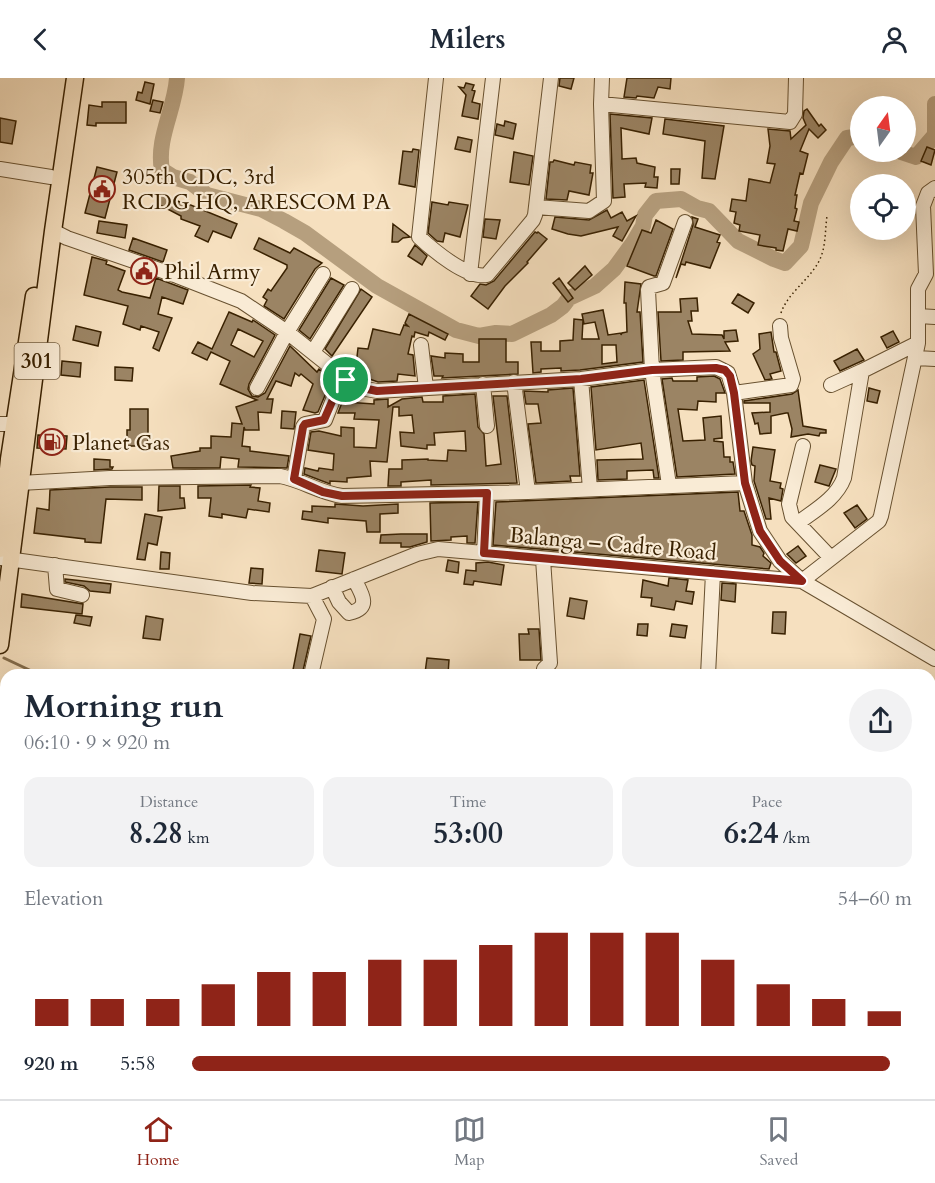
<!DOCTYPE html>
<html lang="en">
<head>
<meta charset="utf-8">
<style>
	body { margin:0; font-family:Cardo,serif; background:#f2f2f3; color:#1f2937; height:100vh; display:flex; flex-direction:column; font-size:22px; white-space:nowrap }
	* { box-sizing:border-box; margin:0 }
	p { font-size:20px; color:#747a83 }
	.icon { flex:none; width:33px; height:33px; fill:none; stroke:currentColor; stroke-width:2; stroke-linecap:round; stroke-linejoin:round }
	.map { position:relative; flex:1; overflow:hidden }
	.panel { position:absolute; left:0px; top:591px; width:936px; height:430px; display:flex; flex-direction:column; background:#fff; border-radius:18px 18px 0 0; box-shadow:0 6px 24px #0002 }
	.panel>* { flex:none }
	.needle { width:39px; rotate:14deg }
	.controls { position:absolute; left:850px; top:18px; display:grid; gap:12px }
	.controls a { display:grid; place-items:center; width:66px; height:66px; border-radius:50%; background:#fff; box-shadow:0 6px 24px #0002; font-size:30px }
	.pin { position:absolute; display:grid; place-items:center; width:51px; height:51px; color:#fff; margin:-26px; border:3px solid #fff; border-radius:50%; box-shadow:0 2px 6px #0007 }
	.round { display:grid; place-items:center; flex:none; width:63px; height:63px; border-radius:32px; background:#f2f2f3 }
	.headline { display:flex; align-items:center; justify-content:space-between; height:102px; padding:0 24px }
	h1 { font-size:33px; font-weight:600; line-height:45px }
	.figures { display:grid; grid-template-columns:repeat(3,1fr); gap:9px; height:102px; padding:6px 24px }
	.figures div { display:grid; align-content:center; border-radius:15px; background:#f2f2f3; text-align:center }
	.figures b { font-size:30px; font-weight:600 }
	.figures small { font-size:16px; font-weight:400 }
	.figures p { font-size:16px }
	.chart { height:168px; padding:12px 24px }
	.chart p { display:flex; justify-content:space-between }
	.chart svg { width:100%; height:108px; margin-top:6px; stroke:#8f2418; stroke-width:6 }
	ul { padding:0 24px; list-style:none; font-size:20px }
	li { display:grid; grid-template-columns:96px 72px 1fr; align-items:center; height:45px }
	li i { height:15px; border-radius:8px; background:#8f2418 }
	header { display:flex; justify-content:space-between; align-items:center; height:78px; padding:0 24px; background:#fff; font-size:27px; font-weight:600 }
	.tab-bar { display:flex; justify-content:space-around; align-items:center; height:84px; border-top:2px solid #e0e1e3; background:#fff; font-size:16px; color:#747a83 }
	.tab-bar a { display:grid; justify-items:center; gap:3px }
	.tab-bar .on { color:#8f2418 }
	.map>svg:first-child { display:block }
	.lines { fill:none; stroke-linecap:round; stroke-linejoin:round }
	.stream { stroke:#846d4c; stroke-width:3 }
	.river { stroke:#b69f7e; stroke-width:16 }
	.building { fill:#9b8464; stroke:#392101; stroke-width:1.5; fill-rule:evenodd }
	.minor-casing { stroke:#685130; stroke-width:16 }
	.major-casing { stroke:#392101; stroke-width:19 }
	.path { stroke:#392101; stroke-width:1.5; stroke-dasharray:1.5 3; stroke-linecap:butt }
	.minor { stroke:#f9ebd5; stroke-width:14 }
	.major { stroke:#f6e0bf; stroke-width:16 }
	.route-casing { stroke:#fff; stroke-width:12 }
	.route { stroke:#8f2418; stroke-width:8 }
	.labels { text-anchor:middle; stroke-width:4.5; stroke-linejoin:round; paint-order:stroke }
	.shield { fill:#f9ebd5; stroke:#735e41; stroke-width:1.5 }
	.shield-label { font-size:21px; font-weight:bold; fill:#392101 }
	.poi-label { font-size:22px; fill:#392101; stroke:#f9ebd5; text-anchor:start }
	.street-label { font-size:22px; fill:#392101; stroke:#f9ebd5 }
</style>
</head>
<body>
<header><svg class="icon" aria-label="back" viewBox="0 0 24 24"><path d="M15 5l-7 7 7 7"/></svg>Milers<svg class="icon" aria-label="person" viewBox="0 0 24 24"><circle cx="12" cy="8" r="4"/><path d="M4 21q1-7 8-7t8 7"/></svg></header>
<div class="map">
<svg width="935" height="1021" viewBox="0 0 935 1021">
	<rect width="100%" height="100%" fill="#f6e0bf"/>
	<filter id="stains"><feTurbulence type="fractalNoise" baseFrequency=".00333" numOctaves="4"/><feColorMatrix values="0 0 0 0 .2 0 0 0 0 .09 0 0 0 0 .02 0 0 0 .5 -.17"/></filter>
	<radialGradient id="worn" r=".72"><stop offset=".6" stop-color="#630" stop-opacity="0"/><stop offset="1" stop-color="#630" stop-opacity=".3"/></radialGradient>
	<g class="lines">
		<path class="stream" d="M4 580 40 597
			M930 681 935 679
			M930 981 935 970
			M121 1021 130 1016"/>
		<path class="river" d="M177 0C175 31 156 61 162 92L173 99 190 104 207 117 261 131 284 143 305 155 377 208 456 252 479 258 496 255 512 256 551 237 563 228 569 220 595 208 614 191 633 165 643 148 645 137 656 123 681 121 697 130 709 133 738 163 774 181 785 185 801 168 811 125 831 84 847 60 861 58
			M901 74 916 79 935 57V26"/>
	</g>
	<path class="building" d="M560 0H574L571 11 559 8Z
		M627 0H671L670 11 658 9 654 20 637 18 636 20 624 19Z
		M145 4 154 6 150 26 136 22 138 14 142 15Z
		M466 5 474 7 472 12 475 13 472 24 480 26 478 41 462 38 466 17 459 9 464 10Z
		M153 22 163 24 160 35 150 33Z
		M102 24H126V45H96V48L87 47 89 27 102 29Z
		M807 31 819 48 821 46 826 52 818 60 809 51 800 73 808 76 803 96 800 95 795 117H797L795 130 797 131 794 143 799 144 797 153 788 151 783 173 776 172V170L758 167 760 157 739 153 740 147 734 145 736 134 730 133 732 121 746 123 749 101 770 105 775 86 767 85 770 68 768 51 790 53 791 61 806 47 803 40 804 33Z
		M610 36 652 40 649 56 621 50 622 78V81L636 80 637 85 655 89 654 99H658L657 110 645 109 646 105 624 106 625 119 613 120Z
		M0 40 16 43 12 66 0 64Z
		M665 41 724 48 715 101 702 100 705 63 663 56Z
		M505 43 516 46 513 61 495 57 497 46 504 48Z
		M458 59 472 62 470 74 455 71Z
		M927 69 935 72 931 87 921 83Z
		M413 71 419 72 415 109 399 106 403 73 412 74Z
		M514 74 533 78 529 107 510 104Z
		M554 82 574 87 575 84 591 87 590 95H593L589 117 569 113 567 122 546 121 550 84H553Z
		M97 89 117 94 105 140 85 135Z
		M671 91H680L679 106H671Z
		M161 115 186 127V125L237 146 231 160 213 153 208 164 195 158 200 148 181 141V138L156 125Z
		M432 124 448 127 449 124 468 127 460 159 445 155 443 164 437 163 428 155Z
		M607 132 611 140 622 134 627 143 636 138 622 163 613 158 618 149 581 158 568 156 552 151 555 139 589 142Z
		M692 139 698 141 695 149 720 157 717 164 720 165 710 190 686 184 685 187 681 186 676 200 693 147Z
		M485 141 500 142 496 161 483 159Z
		M656 142 673 151 656 198H654L627 188 642 152 651 155Z
		M99 143 127 147 125 160 97 155Z
		M393 146 410 159 403 160 398 164H392Z
		M535 154 537 155 538 154 547 161 527 184 528 185 505 208 488 231 471 218 480 206 486 207 494 203Z
		M133 160 167 172 163 184 129 172Z
		M259 160 290 175 294 170 322 185 315 191 284 241 264 228 267 222 263 219 268 211 271 213 287 190V187L254 171Z
		M415 167 427 178 422 187 408 178Z
		M92 179 107 183 106 186 125 193 118 212 122 214 150 220 156 200 188 212 183 226 162 219 158 236 172 240 159 273 153 270 159 254 141 248 140 252 123 246 128 228 84 217Z
		M585 188 592 197 575 212 568 205Z
		M331 200 344 207 310 261 299 252Z
		M559 200 573 220 568 224 553 205Z
		M625 204 641 206 637 234H640L643 284 580 292 561 293V290L541 291V294L533 295 531 264H541V273H560V263L573 262 574 241 583 242 582 261H599L595 244 584 246 582 236 603 232 608 257 621 255V257L622 255 627 254 626 225H624ZM602 267H616L617 284 602 286Z
		M361 211 372 219 332 278 325 271Z
		M738 216 754 225 748 235 732 225Z
		M697 220 698 233H691L692 243H688L692 256 722 257 724 261V253L736 252 738 263 725 264 730 273 683 274V282L661 283 658 234H681L680 221Z
		M229 234 252 244 253 242 275 257 249 306 248 311 252 318 258 319 265 315 290 268 317 294 319 291 334 303 326 315 318 334 315 335 303 332 313 306 301 296 299 298 295 295 291 308 276 303 267 321H273L271 335 258 334 259 352H245L244 349 242 368 250 369V373L289 378 287 390 238 389 239 381 221 379 220 390H173L171 378 200 373V370H211V358L231 359 232 345 242 346 236 329 257 322 220 306 230 283 211 274 207 282 192 275 198 264 212 271ZM238 251 263 263 254 279 231 267Z
		M409 236 448 256 445 262 429 254 428 258 415 254 414 259 412 258 408 276 413 277 415 298 398 296 397 303 378 304 355 296 358 270 368 271 373 251 400 257 404 247 408 248 405 245Z
		M76 248 101 254 98 268 73 262Z
		M893 253 899 264 887 270 881 259Z
		M771 254 774 274H776L781 293 770 296 772 301 765 302 753 276 760 271 759 256Z
		M479 261H506V284H518V296L442 300 443 298H434L431 278 445 280V275L463 276V284H479Z
		M857 271 864 282 840 293 834 283Z
		M62 283 81 285 80 299 61 297Z
		M115 289 133 290 132 303 115 302Z
		M714 298 720 301 725 315H716V324L698 323 697 332 678 331 683 363 705 362 703 340 721 338 722 360 714 361V363L723 364 724 379H730V384H733L735 396 677 399 662 301 672 300 673 303H697V299Z
		M644 302 659 400H654L653 392 627 393V401L598 402 597 382 643 381 641 365 596 372 591 309Z
		M573 310 580 398H570L571 403 536 405 528 346 541 345 538 326H526L524 313 548 314V312Z
		M869 310 880 313 877 325 867 323Z
		M798 312 803 348 826 352V355H820L819 358 808 356 791 359 792 351 788 335H786L771 338V355L760 356 758 345 755 346 752 335 770 334V325H744V323L792 316Z
		M475 316 478 349 484 356 486 388 501 386 493 318H507L517 405 431 407V402L401 404V408H388L389 391H402V382L428 381V382L447 383 448 372 466 373 465 353 434 355 435 367H427V371L401 368 400 354 414 355 412 337 399 338V329H393L387 384 370 383 371 398 347 400V404L330 403V406L304 396 305 390 318 393 319 390 333 392 334 376 308 372 311 354 319 353 341 358V349L354 350V369L376 370 379 342 354 341 355 335H338L343 322 345 324 374 326V322L388 321V329L402 321 422 319 423 324H443V318Z
		M130 331H148V368H127V352H130Z
		M282 333 296 334 294 351 281 350Z
		M38 357 67 358 66 371 37 370Z
		M753 369 775 372 770 403 781 405 780 410 783 411 781 423 769 420 771 441H766L754 403 755 388 752 387 751 383Z
		M94 381 110 382V389H113L112 391 94 392Z
		M820 387 836 391 829 408 815 404Z
		M251 407 250 409 260 410 258 423 270 425 269 434 248 431 246 440 222 436V440L209 438 211 420H198V408Z
		M159 408H180V420H184L185 430 158 433Z
		M110 409H142V422L106 421 101 465 85 464V461L34 455 37 430 49 432 50 412Z
		M738 414 740 433H744L752 457V467L760 469 764 475 763 478 771 485 769 491 493 467 496 424Z
		M478 424 475 465H467V458L451 459V462L431 463 430 425Z
		M335 426 363 428 398 426V435L380 436V454H367L366 443 328 440V445L302 441 303 433 312 434V428L335 429Z
		M857 427 867 441 855 450 844 435Z
		M145 436 162 439 157 467 148 465 145 482 137 481Z
		M401 456H427V464L410 469H401V465H380L381 457Z
		M798 468 806 478 796 485 787 476Z
		M319 472 345 475 342 496 316 493Z
		M161 474 170 475 169 491H160Z
		M448 482 459 484 458 495 446 493Z
		M488 484 504 487 501 507 474 503 473 507 464 506 466 492 476 493V485Z
		M251 490 263 491 262 506 249 505Z
		M669 500 688 502 686 513 694 514 692 526 676 523 674 532 651 528 652 520 641 519 643 502 668 508Z
		M65 501 111 506 110 515 90 513 84 508 65 504Z
		M722 505 736 506 735 524 721 522Z
		M22 516 83 526 82 536 21 529Z
		M570 520 587 523 584 541 567 538Z
		M773 534H786L785 556 772 555Z
		M76 537 92 539 90 548 74 545Z
		M146 538 163 541 160 562 143 560Z
		M638 546H648L647 558 637 557Z
		M672 546 687 548 685 560 670 558Z
		M528 551H539L541 582H520L519 556H529Z
		M300 556 311 558 302 597H292Z
		M427 580 449 582 448 597 425 595Z"/>
	<g class="lines">
		<defs>
			<path id="minor" d="M436 0 419 159C433 172 467 201 487 197L533 142 535 137 551 0
				M601 26 790 44 795 36 796 0
				M0 91 51 99
				M536 129 589 133 604 123 601 26 602 0
				M685 144 663 205 649 209 648 212 652 292 716 289 728 295 734 315 745 405
				M53 153 67 160 177 198 241 223 287 254 351 305 366 311 377 313 581 301 652 292 669 407
				M470 196 493 0
				M918 238 935 239
				M421 267 426 310
				M313 274 352 211
				M916 280 935 281
				M581 301 590 411
				M514 304 528 414
				M483 306 487 348
				M831 307 862 293
				M257 310 287 254 323 196
				M734 315 791 307 793 301 781 260 780 248
				M0 346H15
				M803 368 789 426 792 439 831 480
				M294 401 303 349 305 346 325 342 334 319 346 302
				M20 405 110 400 280 398C302 402 320 415 342 418L528 414 745 405 760 453 780 483 802 503 935 581
				M798 445C815 432 836 421 844 400L862 293 918 265
				M484 475 487 415
				M0 480 252 515 312 518 417 476 438 471 802 503
				M55 487 57 511 82 517
				M802 503 879 443 881 438 918 265V211L926 196 923 128 928 115 935 110
				M332 509 339 524 349 535C372 530 362 516 354 501
				M311 597 324 541 312 518
				M543 597 544 591 550 585 543 481
				M708 597 713 495
				M0 1003 6 1002
				M268 1021 294 1017 309 1021
				M322 1021 327 1016
				M402 1021 408 1016
				M477 1021 484 1017"/>
			<path id="major" d="M0 471 9 381 34 218
				M0 567 53 153 75 0
				M0 746 6 779
				M0 811 6 839
				M63 1016 65 1021
				M78 1016 79 1021"/>
		</defs>
		<use href="#minor" class="minor-casing"/>
		<use href="#major" class="major-casing"/>
		<path class="path" d="M781 235C788 214 811 201 820 181 826 168 825 152 827 138"/>
		<use href="#minor" class="minor"/>
		<use href="#major" class="major"/>
	</g>
	<g class="lines">
		<defs>
			<path id="route" d="M716 290 725 292 730 298 734 315 745 405 760 453 780 483 802 503 484 475 487 415 342 418 323 414 294 401 303 349 305 346 324 342 334 319 346 302 358 309 377 313 581 301 652 292Z"/>
		</defs>
		<use href="#route" class="route-casing"/>
		<use href="#route" class="route"/>
	</g>
	<defs>
		<symbol id="civic-ring" viewBox="-11 -11 22 22"><circle r="9.5" fill="#f9ebd5" stroke="#8f2418" stroke-width="1.5"/><path d="M-.6-6.5H3V-4.5H.6V-3L4-1V1h2V6H-6V1h2V-1L-.6-3ZM-1.2 2.5V6h2.4V2.5Z" fill="#8f2418"/></symbol>
		<symbol id="fuel-ring" viewBox="-11 -11 22 22"><circle r="9.5" fill="#f9ebd5" stroke="#8f2418" stroke-width="1.5"/><path d="M-5.5-6h7V0h2V4h1.3V-2.5L3-4.5l.8-.8L6-3V5H2.5V1h-1V6h-7ZM-4.2-4.7v3.2H.2V-4.7Z" fill="#8f2418"/></symbol>
	</defs>
	<g fill-rule="evenodd">
		<use href="#civic-ring" x="87" y="96" width="30" height="30"/>
		<use href="#civic-ring" x="129" y="178" width="30" height="30"/>
		<use href="#fuel-ring" x="37" y="349" width="30" height="30"/>
	</g>
	<g class="labels">
		<rect class="shield" x="14.5" y="265" width="45" height="36" rx="4.5"/>
		<g class="shield-label">
			<text x="37" y="290">301</text>
		</g>
		<g class="poi-label">
			<text x="122" y="106">305th CDC, 3rd<tspan x="122" dy="25">RCDG HQ, ARESCOM PA</tspan></text>
			<text x="164" y="201">Phil Army</text>
			<text x="72" y="372">Planet Gas</text>
		</g>
		<g class="street-label">
			<text transform="translate(613 465) rotate(5)" y="8">Balanga – Cadre Road</text>
		</g>
	</g>
	<rect width="100%" height="100%" filter="url(#stains)"/>
	<rect width="100%" height="100%" fill="url(#worn)"/>
</svg>
<div class="controls">
<a><svg class="needle" viewBox="-14 -14 28 28"><path d="M0-13l5 13h-10z" fill="#e53935"/><path d="M0 13l5-13h-10z" fill="#747a83"/></svg></a>
<a><svg class="icon" aria-label="locate" viewBox="0 0 24 24"><circle cx="12" cy="12" r="6"/><path d="M12 2v4M12 18v4M2 12h4M18 12h4"/></svg></a>
</div>
<div class="pin" style="left:346px;top:302px;background:#1e9e55"><svg class="icon" aria-label="arrive" viewBox="0 0 24 24"><path d="M6 21V4h12l-3 4 3 4H6"/></svg></div>
<section class="panel">
<div class="headline"><div><h1>Morning run</h1><p>06:10 · 9 × 920 m</p></div><a class="round"><svg class="icon" aria-label="share" viewBox="0 0 24 24"><path d="M12 15V3M7 8l5-5 5 5M5 13v7h14v-7"/></svg></a></div>
<div class="figures">
<div><p>Distance</p><b>8.28<small> km</small></b></div>
<div><p>Time</p><b>53:00</b></div>
<div><p>Pace</p><b>6:24<small> /km</small></b></div>
</div>
<div class="chart"><p><span>Elevation</span>54–60 m</p>
<svg viewBox="0 0 160 44" preserveAspectRatio="none"><path d="M5 44V33M15 44V33M25 44V33M35 44V27M45 44V22M55 44V22M65 44V17M75 44V17M85 44V11M95 44V6M105 44V6M115 44V6M125 44V17M135 44V27M145 44V33M155 44V38"/></svg>
</div>
<ul>
<li><b>920 m</b>5:58<i style="width:97%"></i></li>
</ul>
</section>
</div>
<nav class="tab-bar">
<a class="on"><svg class="icon" aria-label="home" viewBox="0 0 24 24"><path d="M3 11l9-7 9 7M6 9v11h12V9"/></svg>Home</a>
<a><svg class="icon" aria-label="map" viewBox="0 0 24 24"><path d="M3 6l6-2 6 2 6-2v14l-6 2-6-2-6 2zM9 4v14M15 6v14"/></svg>Map</a>
<a><svg class="icon" aria-label="saved" viewBox="0 0 24 24"><path d="M7 4h10v16l-5-4-5 4z"/></svg>Saved</a>
</nav>
</body>
</html>
